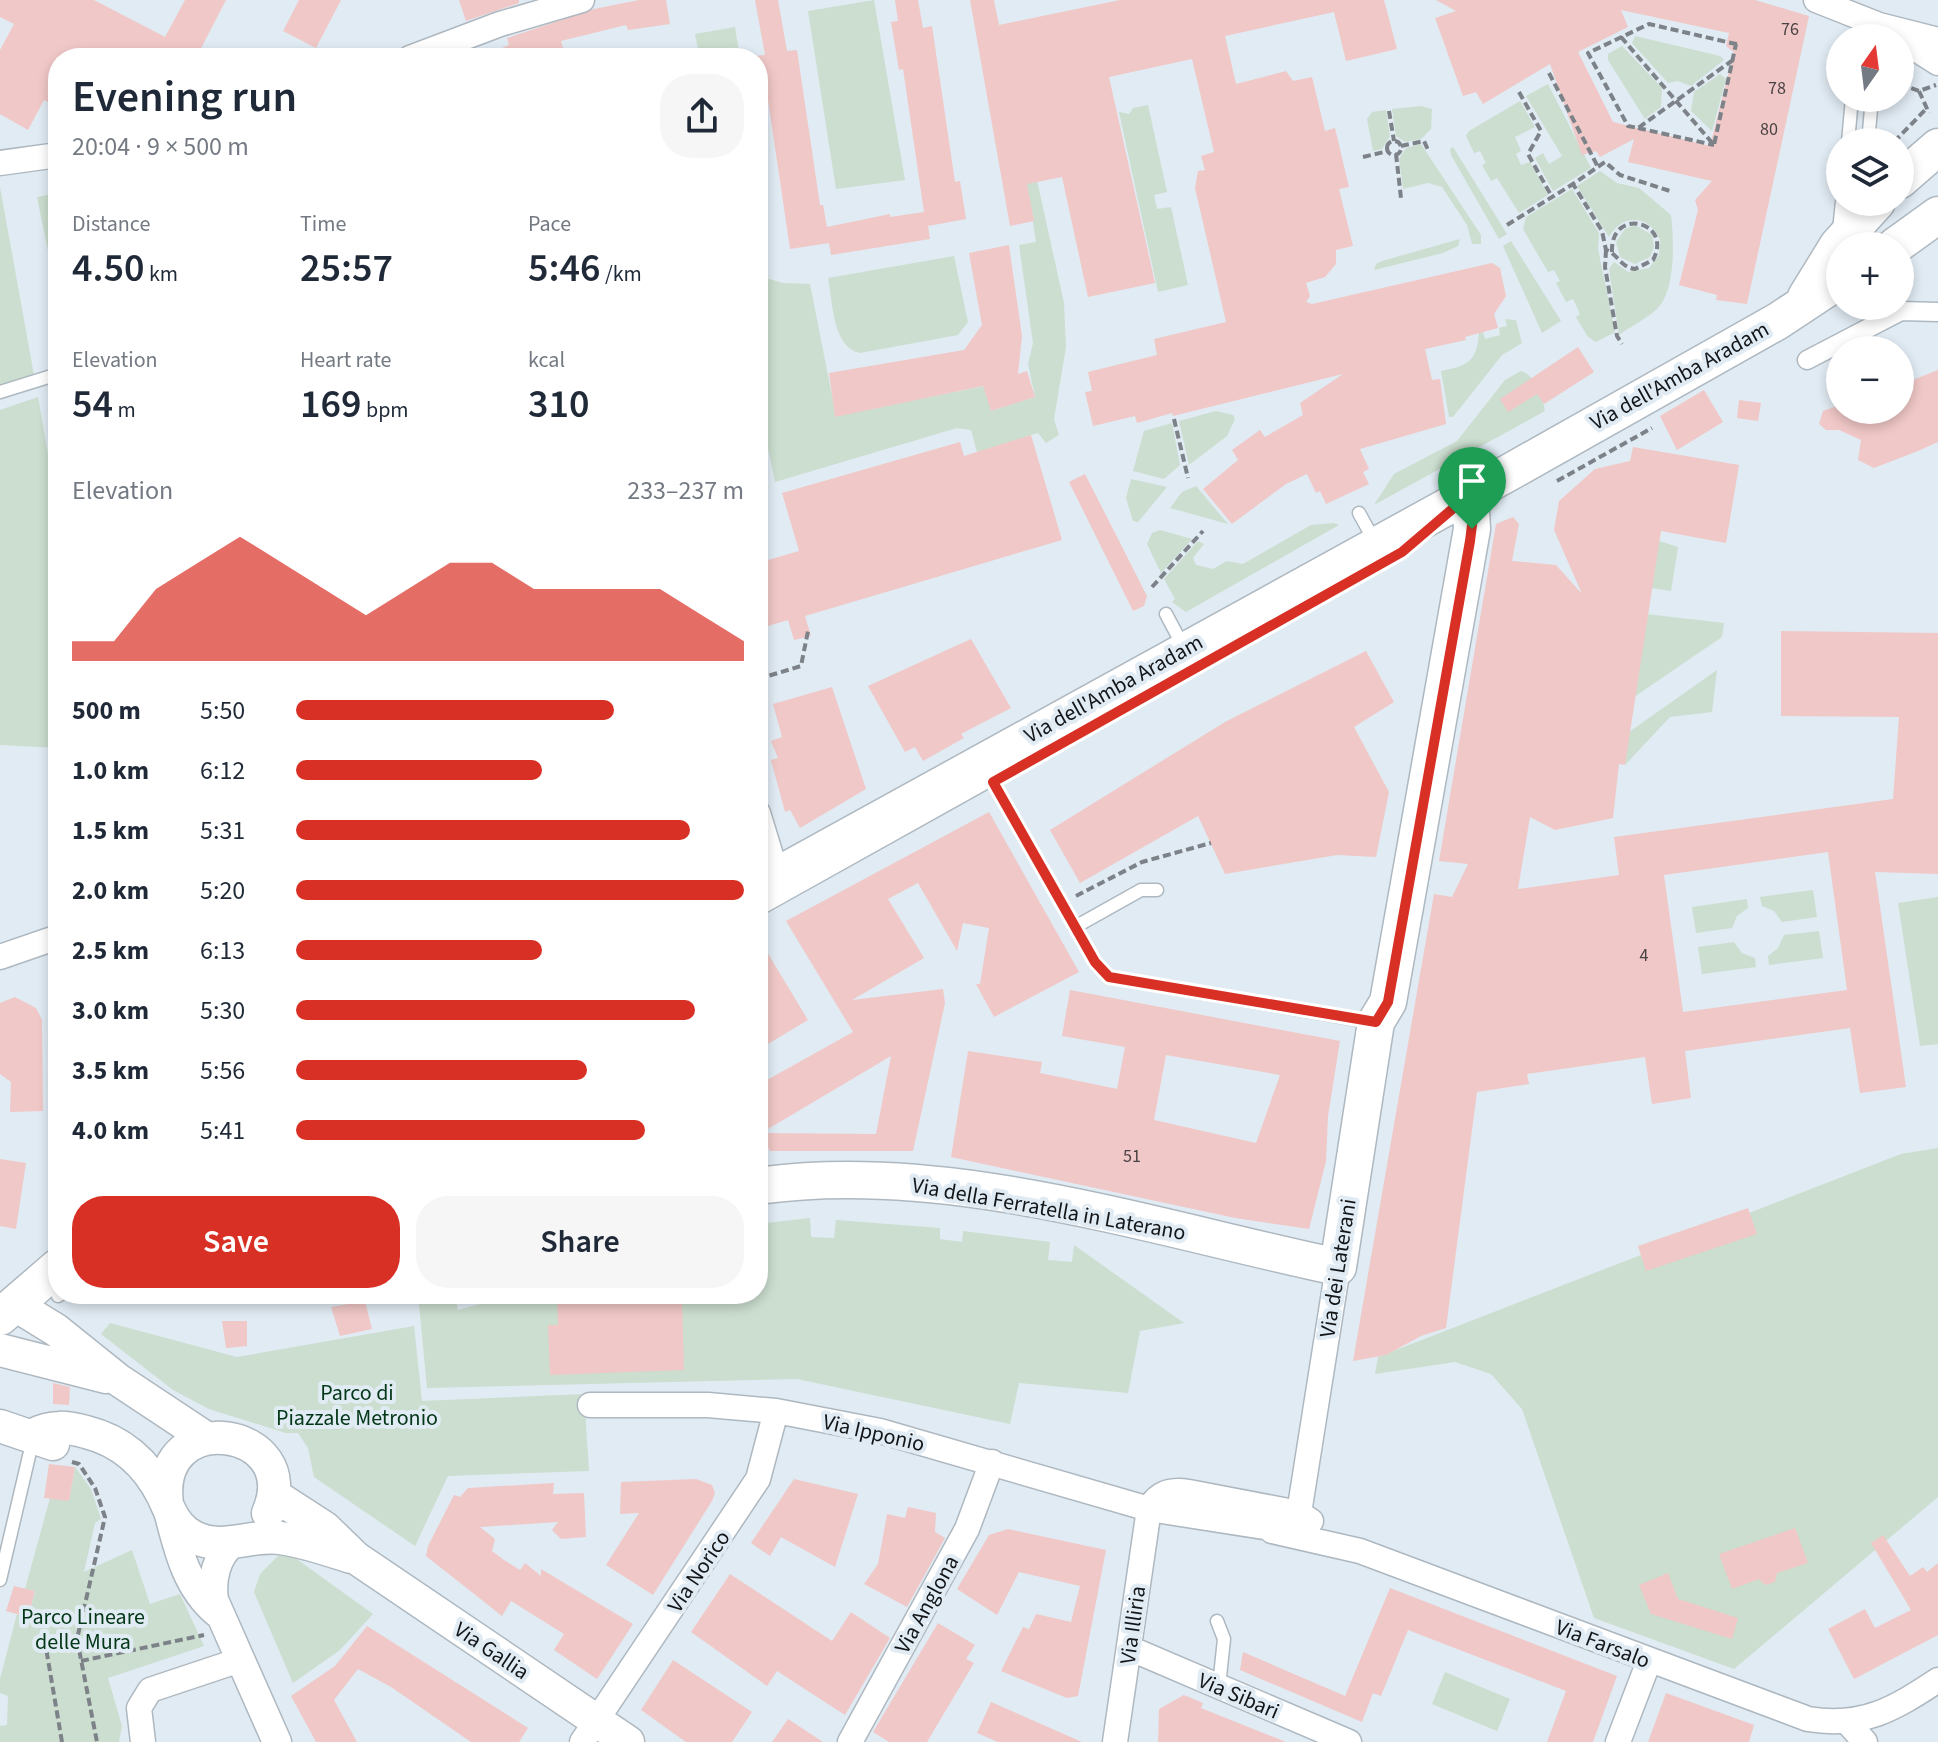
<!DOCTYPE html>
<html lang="en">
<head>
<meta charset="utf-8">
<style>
	body { margin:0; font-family:"Source Sans 3",sans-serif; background:#f6f6f7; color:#1f2937; height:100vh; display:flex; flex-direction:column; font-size:30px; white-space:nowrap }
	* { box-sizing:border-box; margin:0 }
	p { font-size:26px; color:#747a83 }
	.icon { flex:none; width:44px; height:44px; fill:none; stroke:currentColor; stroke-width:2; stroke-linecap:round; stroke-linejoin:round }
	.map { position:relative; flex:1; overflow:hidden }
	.drawer { position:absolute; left:48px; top:48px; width:720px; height:1256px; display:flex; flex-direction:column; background:#fff; border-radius:32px; box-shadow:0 4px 12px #0003 }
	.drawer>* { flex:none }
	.needle { width:52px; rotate:14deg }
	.fabs { position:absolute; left:1826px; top:24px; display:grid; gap:16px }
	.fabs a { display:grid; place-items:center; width:88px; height:88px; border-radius:50%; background:#fff; box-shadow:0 4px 12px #0003; font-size:40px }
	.pin { position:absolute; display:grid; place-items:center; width:68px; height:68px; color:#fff; margin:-82px -34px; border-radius:50% 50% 50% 0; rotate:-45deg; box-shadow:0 0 8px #0007 }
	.pin .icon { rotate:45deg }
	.round { display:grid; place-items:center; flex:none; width:84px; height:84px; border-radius:32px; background:#f6f6f7 }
	.summary { display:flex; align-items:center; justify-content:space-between; height:136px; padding:0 24px }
	h1 { font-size:44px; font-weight:600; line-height:60px }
	.metrics { display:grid; grid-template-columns:repeat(3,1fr); gap:12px; height:136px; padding:8px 24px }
	.metrics div { display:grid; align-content:center }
	.metrics b { font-size:40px; font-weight:600 }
	.metrics small { font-size:22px; font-weight:400 }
	.metrics p { font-size:22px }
	.chart { height:224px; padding:16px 24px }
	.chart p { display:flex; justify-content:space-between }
	.chart svg { width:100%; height:144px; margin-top:8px; fill:#d93025; opacity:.7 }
	.button { display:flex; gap:16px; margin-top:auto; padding:16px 24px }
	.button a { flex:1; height:92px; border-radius:32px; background:#d93025; color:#fff; font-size:32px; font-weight:600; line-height:92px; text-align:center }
	.button a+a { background:#f6f6f7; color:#1f2937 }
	ul { padding:0 24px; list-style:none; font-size:26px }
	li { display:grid; grid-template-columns:128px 96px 1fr; align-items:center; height:60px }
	li i { height:20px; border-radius:10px; background:#d93025 }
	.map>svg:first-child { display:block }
	.green { fill:#cbdecf }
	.building { fill:#f0c8c7; fill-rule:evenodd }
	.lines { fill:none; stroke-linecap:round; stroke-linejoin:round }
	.service-casing { stroke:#aeb8c0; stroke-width:15 }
	.pedestrian-casing { stroke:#aeb8c0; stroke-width:21 }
	.minor-casing { stroke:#aeb8c0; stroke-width:27 }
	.tertiary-casing { stroke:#aeb8c0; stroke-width:31 }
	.secondary-casing { stroke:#aeb8c0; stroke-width:35 }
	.primary-casing { stroke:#aeb8c0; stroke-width:39 }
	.path { stroke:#7c8288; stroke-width:4; stroke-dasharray:8 4; stroke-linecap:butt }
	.service { stroke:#fff; stroke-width:12 }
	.pedestrian { stroke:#fff; stroke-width:18 }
	.minor { stroke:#fff; stroke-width:24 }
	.tertiary { stroke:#fff; stroke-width:28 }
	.secondary { stroke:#fff; stroke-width:32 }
	.primary { stroke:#fff; stroke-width:36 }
	.route-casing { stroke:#fff; stroke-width:16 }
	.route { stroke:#d93025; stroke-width:10 }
	.labels { text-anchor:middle; stroke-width:8; stroke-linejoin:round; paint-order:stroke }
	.number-label { font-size:18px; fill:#4a4244 }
	.street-label { font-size:22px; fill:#131619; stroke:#e1ebf3 }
	.park-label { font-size:22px; fill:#033718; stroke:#e1ebf3 }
</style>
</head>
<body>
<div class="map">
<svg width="1938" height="1742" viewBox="0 0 1938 1742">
	<rect width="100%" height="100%" fill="#e1ebf3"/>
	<path class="green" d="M874 0 905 180 836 189 808 11Z
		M735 27 740 58H700L695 34Z
		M1635 36 1720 56 1724 60 1691 86 1678 81 1668 83 1632 43Z
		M1622 46 1662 88 1661 107 1645 119 1608 60V54Z
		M1006 57 1016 85 1064 303 1066 347 1054 419 1059 435 1046 443 1038 433 977 452 971 430 957 428 775 482 758 400V276L783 283 810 284 836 416 985 386 991 411 1035 397 1028 364 1033 343 1019 245 1036 242Z
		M1720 74 1726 79 1712 131 1691 111 1694 92Z
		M1548 84 1591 168 1553 191 1535 158 1543 153 1549 164 1562 156 1526 96Z
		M1520 101 1535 127 1515 137 1521 151 1516 154 1521 165 1530 162 1548 195 1519 213 1497 178 1491 181 1482 165 1486 163 1480 151 1474 153 1466 136 1469 131Z
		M1148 105 1167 192 1154 195 1157 209 1171 207 1188 285 1158 292 1119 112 1129 114 1133 108Z
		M1421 106 1432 109 1431 129 1421 139 1405 142 1396 136 1392 109Z
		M1386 110 1390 136 1382 149 1373 151 1367 119 1372 112Z
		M1421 144 1481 235V244H1472L1467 225 1442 187 1428 183 1403 189 1399 159 1406 148Z
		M1453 147 1507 234 1499 239 1451 155 1450 149Z
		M1600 171 1617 183 1639 188 1671 215C1674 239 1676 291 1657 309 1646 319 1631 326 1619 335L1609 269 1614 262 1628 272 1649 268 1659 255 1660 240C1650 215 1622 213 1609 237L1577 186Z
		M0 187 34 375 0 385Z
		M1572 189 1599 233 1598 249 1615 332 1596 342 1588 337 1576 317 1580 314 1573 299 1566 302 1556 283 1560 281 1554 270 1548 272 1523 229 1526 217Z
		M58 193V300L37 197Z
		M1635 225 1652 235 1654 247 1650 257 1635 264 1620 257 1616 242 1625 229Z
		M1460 239 1458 246 1443 253 1374 270 1376 264 1382 261Z
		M1511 241 1561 321 1542 333 1503 246Z
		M954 256 968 322 958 335 860 353C832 347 833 302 828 278Z
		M1505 319 1516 320 1522 343 1502 355 1453 417H1449L1441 371C1468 366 1477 361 1479 333L1483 332 1485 339 1500 335 1499 328 1507 326Z
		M1521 371C1535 375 1543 397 1545 411L1374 505 1394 474 1457 441 1505 380Z
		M38 397 58 511V748L0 745V410Z
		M1216 411 1233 415 1235 419 1227 436 1189 465 1179 421Z
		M1172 423 1180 465 1164 479 1133 471 1144 431Z
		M1131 479 1167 487 1138 522 1133 521 1126 498Z
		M1196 486 1228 524 1170 508 1182 492Z
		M1334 523 1339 525 1186 612 1172 602 1175 599 1164 579 1198 541 1204 544 1193 558 1196 565 1213 569 1227 561 1243 564 1311 525Z
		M1160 530 1192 539 1161 573 1147 544 1152 533Z
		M1659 541 1678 547 1671 591 1651 588Z
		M1646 614 1724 623 1722 637 1634 697Z
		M1717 670 1712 712 1670 717 1625 765 1629 732Z
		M1813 890 1817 917 1782 922 1774 911 1762 906 1760 897Z
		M1938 897V1044L1920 1046 1898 903Z
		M1747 899 1748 908 1737 916 1732 928 1696 933 1692 907Z
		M1819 931 1823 958 1769 965 1768 956 1778 948 1784 935Z
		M1734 942 1742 953 1755 958 1756 967 1702 974 1698 947Z
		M1938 1148V1497L1734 1669 1594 1618 1522 1409 1491 1374 1455 1362 1375 1374 1378 1357 1901 1154Z
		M810 1218 811 1237 834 1238 836 1220 940 1228V1239L962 1242 963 1231 1050 1242 1048 1260 1072 1262 1074 1245 1184 1323 1140 1331 1128 1393 1019 1383 1010 1424 797 1379 427 1388 419 1304 455 1297 458 1310 491 1301 489 1294H758V1224Z
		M110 1323 237 1357 414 1326 422 1401 584 1394 589 1471 448 1476 415 1546 314 1477 308 1448 298 1433H286L209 1409 173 1390 101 1334Z
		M75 1467 91 1489 101 1519 95 1523 84 1572 132 1550 150 1604 180 1594 204 1646 108 1678 122 1726 119 1742H0V1726L7 1725 8 1696 0 1693V1679L17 1614 28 1616 35 1592 25 1589 50 1498 69 1501Z
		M284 1550 373 1614 340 1650 293 1683 254 1592 260 1574Z
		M1445 1672 1510 1699 1497 1731 1432 1704Z"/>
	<path class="building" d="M0 0H94L165 37 185 0H226L196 58H58V107L44 100 28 130 0 114V50L14 24 0 17Z
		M299 0H341L316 48 283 31Z
		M459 0H519V3L466 21Z
		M639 0H666L670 24 628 30 626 25 561 41 566 58H478L509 45 507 38 594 9Z
		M755 0H778L787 51 797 50 820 205H823L827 227 890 214V217L924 212 903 69 899 70 891 22 898 21 895 0H918L923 28 932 26 955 182 960 181 966 219 928 226 930 239 831 255 829 243 790 249 767 93 762 94 756 56 765 55Z
		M970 0H994L999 25 1120 0H1384L1397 49 1346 61 1334 12 1225 36 1236 84 1286 71 1293 81 1312 77 1325 131 1335 128 1349 187 1339 189 1353 246 1336 250V264L1325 277 1306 283 1310 296 1306 302 1312 304 1492 263 1500 268 1506 296 1494 314 1498 328 1465 337 1466 340 1425 349 1432 380 1440 379 1446 424 1360 449 1369 469 1363 472 1369 484 1326 504 1320 491 1316 493 1307 474 1286 484 1232 524 1203 489 1238 460 1232 450 1260 430 1265 437 1303 415 1300 403 1343 374 1173 416 1172 413 1137 423 1135 416 1093 426 1085 392 1092 391 1088 372 1157 355 1154 339 1226 322 1195 188 1198 171 1205 170 1201 156 1214 152 1192 59 1109 77 1155 283 1088 297 1062 177 1027 184 1034 221 1010 226Z
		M1436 0H1755L1809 16 1747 304 1716 300 1717 295 1679 285 1698 210 1695 200 1712 181 1628 162 1634 139 1600 157 1596 151 1582 155 1550 64 1483 104 1476 92 1463 96 1435 18 1456 11ZM1621 10 1729 33 1726 46 1734 52 1710 146 1613 122 1578 52 1628 27Z
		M1009 245 1022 336 1018 374 1027 371 1035 397 991 411 983 386 835 417 829 373 964 350 982 325 969 253Z
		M1578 347 1594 372 1544 404 1537 394 1508 412 1500 399Z
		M1938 370V442L1918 451 1874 468 1858 460 1861 440 1839 430H1826L1819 424 1823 411 1840 405V410H1900V385Z
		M1704 390 1723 422 1677 450 1660 416Z
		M1739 400 1761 403 1758 421 1737 418Z
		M1031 435 1062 540 805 616 811 636 794 640 788 620 758 629V563L799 551 782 493 960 442 964 456Z
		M1633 447 1739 465 1726 543 1661 531 1625 765 1619 764 1613 818 1555 830 1530 817 1518 889 1619 875 1614 837 1893 799 1899 717 1781 716V631L1938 633V874L1875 872 1906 1087 1860 1093 1850 1028 1685 1051 1691 1098 1652 1104 1645 1057 1527 1074 1529 1084 1477 1092 1446 1328 1421 1336 1386 1355 1353 1361 1434 894 1452 897 1468 864 1439 861 1496 524 1513 517 1519 524 1512 561 1556 565 1582 594 1554 530 1559 501 1595 469 1630 461ZM1828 852 1847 990 1683 1012 1664 875Z
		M1085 474 1147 596 1144 606 1133 611 1069 482Z
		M971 639 1011 708 961 734 964 738 923 761 915 747 905 752 868 686Z
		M1366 651 1394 702 1354 727 1389 792 1376 857 1337 855 1225 874 1198 816 1080 883 1050 830 1225 722Z
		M832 687 866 789 800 828 790 810 785 812 771 760 778 758 771 741 782 737 773 704Z
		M989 812 1079 972 994 1017 976 984H980L989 928 963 923 957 951 918 883 888 899 924 958 852 1000 943 989 945 1003 913 1151H770L761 1133 758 1135V1085L853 1032 786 921ZM891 1056 876 1134 761 1133Z
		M758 937 808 1020 758 1050Z
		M1070 990 1340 1041 1328 1116 1326 1161 1309 1229 1235 1218 951 1157 968 1051 1042 1062 1040 1073 1117 1089 1125 1047 1062 1036ZM1166 1055 1280 1075 1256 1143 1154 1120Z
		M15 997 36 1008 42 1020 43 1111 10 1112 11 1082 0 1074V1003Z
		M0 1159 26 1163 16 1229 0 1226Z
		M1748 1208 1757 1234 1646 1271 1638 1246Z
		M601 1295 602 1303 682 1300 684 1370 550 1375 548 1325H558L557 1296Z
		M365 1301 372 1329 340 1336 331 1307Z
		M222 1321H247V1346L226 1348Z
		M53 1383 70 1387 69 1405 53 1404Z
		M49 1464 75 1467 69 1501 44 1498Z
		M696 1479 712 1485 715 1493 712 1501 653 1595 606 1565 639 1513 620 1514 621 1482Z
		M794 1479 858 1494 835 1567 781 1537 770 1556 751 1543Z
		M554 1483 553 1494 584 1493 586 1537 561 1539 552 1530 558 1522 480 1527 495 1539 492 1551 504 1560 520 1570 525 1563 541 1576V1569L633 1624 597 1679 554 1650 564 1634 511 1601 502 1616 426 1556 428 1546 454 1495 460 1497 468 1488Z
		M908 1507 936 1513 935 1532 945 1538 907 1607 864 1584 878 1564 887 1514 905 1518Z
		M1795 1528 1808 1563 1777 1573 1775 1582 1765 1585 1759 1579 1732 1589 1719 1554Z
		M1008 1529 1106 1550 1078 1696 1067 1698 1001 1671 1023 1627 1029 1629 1036 1614 1071 1622 1080 1586 1019 1572 997 1615 957 1589 989 1535Z
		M1883 1535 1910 1576 1923 1567 1927 1572 1938 1563V1635L1854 1679 1828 1629 1865 1609 1875 1628 1911 1610 1871 1543Z
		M1668 1573 1678 1599 1738 1618 1732 1639 1651 1614 1639 1585Z
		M730 1574 832 1641 851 1612 890 1638 845 1715 777 1671 767 1686 691 1632Z
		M14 1586 35 1591 28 1617 6 1611Z
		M1390 1588 1617 1676 1593 1742H1547L1566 1691 1408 1630 1381 1696 1373 1693 1362 1722 1240 1670 1243 1652 1345 1696Z
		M938 1623 975 1645 966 1659 974 1663 927 1742H889L873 1732Z
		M367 1626 528 1728 519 1742H471L391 1687 358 1669 334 1700 357 1742H316L291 1696 335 1666Z
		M673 1660 752 1712 732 1742H686L641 1710Z
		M1666 1693 1754 1725 1749 1742H1648Z
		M1184 1695 1203 1703 1201 1708 1286 1742H1158L1159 1709Z
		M991 1702 1082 1742H998L977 1733Z
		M788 1719 823 1742H772Z"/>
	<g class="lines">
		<defs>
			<path id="service" d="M1848 142 1852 98
				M1868 142 1872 98
				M1839 230 1842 202
				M0 392 58 374
				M1359 513 1375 542
				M1166 614 1183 646
				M983 764 1095 962 1109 977 1371 1022
				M758 910 1405 549
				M1075 927 1141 890H1157
				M58 1296 61 1294
				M0 1580 33 1439
				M1217 1621 1224 1639 1219 1686"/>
			<path id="pedestrian" d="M1807 360 1901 311 1938 312"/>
			<path id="minor" d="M1816 0 1879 25 1938 40
				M1900 39 1938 63
				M410 58 500 24 582 0
				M0 163 58 155
				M758 813 777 875
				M0 957 58 937
				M590 1405H708L776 1411 880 1431 1149 1509 1277 1529 1290 1524 1299 1513 1338 1267
				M1272 1531 1360 1551 1808 1719C1863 1728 1894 1709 1938 1680
				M1129 1648 1349 1742
				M1848 1723 1865 1742
				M143 1742 139 1708 150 1690 240 1660
				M582 1742 758 1479 776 1411
				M850 1742 967 1529 992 1462
				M1115 1742 1149 1509C1158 1492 1171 1489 1189 1492L1299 1513 1311 1521
				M1618 1742 1649 1661"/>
			<path id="tertiary" d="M167 1507C177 1545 185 1586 216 1612
				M233 1543C216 1556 211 1580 214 1600L277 1742"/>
			<path id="secondary" d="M17 1306 56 1330 117 1379 206 1438
				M0 1350 106 1377
				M0 1426 53 1444
				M33 1435C51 1425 68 1427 86 1432 122 1441 147 1464 163 1496 169 1509 174 1523 186 1532 217 1555 247 1534 280 1538 304 1541 328 1550 351 1557
				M274 1495 325 1528 356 1558 628 1742
				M167 1504C154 1403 306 1427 268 1513"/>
			<path id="primary" d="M1900 180 1938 147
				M1895 246 1938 215
				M1806 297 1838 245 1877 202
				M758 886 1510 472 1778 321 1840 280
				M758 1186C947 1159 1153 1228 1338 1267L1376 1022 1388 1002 1472 529 1470 494
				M0 1317 58 1267"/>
		</defs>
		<use href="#service" class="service-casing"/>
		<use href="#pedestrian" class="pedestrian-casing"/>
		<use href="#minor" class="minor-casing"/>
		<use href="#tertiary" class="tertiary-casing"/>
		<use href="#secondary" class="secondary-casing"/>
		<use href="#primary" class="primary-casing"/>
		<path class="path" d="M1621 37 1714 145 1736 44
			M1733 60 1638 128 1628 126 1588 53 1649 24 1740 45
			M1549 73 1598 167
			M1900 84 1919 91 1936 85
			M1919 91 1929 113
			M1519 92 1541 131 1528 154 1552 197
			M1389 111 1394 141
			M1638 128 1714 145
			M1387 148a7 7 0 1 1 14 0a7 7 0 1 1-14 0Z
			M1894 142 1926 109
			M1401 146 1424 141 1429 152
			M1396 154 1401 198
			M1363 157 1388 151
			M1507 225 1573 184
			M1606 250 1605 267 1617 336 1622 344
			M1612 252C1610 206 1674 221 1653 260L1635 269C1620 267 1618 254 1606 250L1602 231 1573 184 1605 162 1620 175 1670 191
			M1174 419 1188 478
			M1557 481 1652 428
			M1152 587 1203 531
			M758 679 801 666 808 631
			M758 733 761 742
			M1076 896 1142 862 1211 843
			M72 1462 79 1464 95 1488 105 1517 77 1639 97 1742
			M81 1661 204 1635
			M62 1742 46 1648 77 1639"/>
		<use href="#service" class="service"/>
		<use href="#pedestrian" class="pedestrian"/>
		<use href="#minor" class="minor"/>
		<use href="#tertiary" class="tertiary"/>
		<use href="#secondary" class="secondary"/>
		<use href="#primary" class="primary"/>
	</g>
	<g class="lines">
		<defs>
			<path id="route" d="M1470 494 1473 517 1470 541 1388 1002 1376 1022 1109 977 1095 962 993 782 1402 552Z"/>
		</defs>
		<use href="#route" class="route-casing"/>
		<use href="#route" class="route"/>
	</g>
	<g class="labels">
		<g class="number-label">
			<text x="1790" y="35">76</text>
			<text x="1777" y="94">78</text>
			<text x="1769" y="135">80</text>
			<text x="1644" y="961">4</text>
			<text x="1132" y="1162">51</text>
		</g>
		<g class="street-label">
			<text transform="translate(1679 375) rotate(-29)" y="8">Via dell'Amba Aradam</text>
			<text transform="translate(1113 688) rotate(-29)" y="8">Via dell'Amba Aradam</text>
			<text transform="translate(1049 1208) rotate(10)" y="8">Via della Ferratella in Laterano</text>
			<text transform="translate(1337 1268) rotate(-81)" y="8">Via dei Laterani</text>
			<text transform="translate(874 1432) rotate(13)" y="8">Via Ipponio</text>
			<text transform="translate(698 1571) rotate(-56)" y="8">Via Norico</text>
			<text transform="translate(926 1604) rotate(-61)" y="8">Via Anglona</text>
			<text transform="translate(1132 1625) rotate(-82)" y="8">Via Illiria</text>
			<text transform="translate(1603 1643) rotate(21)" y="8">Via Farsalo</text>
			<text transform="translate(492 1650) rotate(34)" y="8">Via Gallia</text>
			<text transform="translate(1239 1695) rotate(23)" y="8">Via Sibari</text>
		</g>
		<g class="park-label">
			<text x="357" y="1400">Parco di<tspan x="357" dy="25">Piazzale Metronio</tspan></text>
			<text x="83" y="1624">Parco Lineare<tspan x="83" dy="25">delle Mura</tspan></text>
		</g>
	</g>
</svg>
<div class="fabs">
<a><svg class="needle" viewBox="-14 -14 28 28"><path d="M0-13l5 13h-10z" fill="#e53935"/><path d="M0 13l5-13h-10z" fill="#747a83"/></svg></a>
<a><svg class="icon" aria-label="layers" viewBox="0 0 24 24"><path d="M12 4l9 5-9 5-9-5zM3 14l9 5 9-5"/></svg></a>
<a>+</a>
<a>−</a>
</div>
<div class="pin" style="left:1472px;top:529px;background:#1e9e55"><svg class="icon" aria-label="arrive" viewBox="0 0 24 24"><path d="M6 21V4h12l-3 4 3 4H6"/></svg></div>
<section class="drawer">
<div class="summary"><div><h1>Evening run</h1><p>20:04 · 9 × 500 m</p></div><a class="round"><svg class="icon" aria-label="share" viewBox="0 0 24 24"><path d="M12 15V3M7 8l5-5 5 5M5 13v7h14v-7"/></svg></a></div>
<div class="metrics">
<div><p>Distance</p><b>4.50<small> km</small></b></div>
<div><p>Time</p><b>25:57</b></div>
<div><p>Pace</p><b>5:46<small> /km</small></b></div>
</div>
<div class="metrics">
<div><p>Elevation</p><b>54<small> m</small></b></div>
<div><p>Heart rate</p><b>169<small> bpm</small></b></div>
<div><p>kcal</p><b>310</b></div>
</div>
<div class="chart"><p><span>Elevation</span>233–237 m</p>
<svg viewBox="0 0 160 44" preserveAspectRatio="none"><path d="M0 44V38L10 38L20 22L30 14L40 6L50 14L60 22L70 30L80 22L90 14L100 14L110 22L120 22L130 22L140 22L150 30L160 38V44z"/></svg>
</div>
<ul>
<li><b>500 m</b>5:50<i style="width:71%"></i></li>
<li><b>1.0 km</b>6:12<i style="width:55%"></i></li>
<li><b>1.5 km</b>5:31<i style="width:88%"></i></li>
<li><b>2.0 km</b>5:20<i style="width:100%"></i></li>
<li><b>2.5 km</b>6:13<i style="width:55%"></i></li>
<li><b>3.0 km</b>5:30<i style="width:89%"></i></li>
<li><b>3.5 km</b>5:56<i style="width:65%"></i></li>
<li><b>4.0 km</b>5:41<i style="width:78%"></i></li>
</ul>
<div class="button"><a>Save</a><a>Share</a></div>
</section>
</div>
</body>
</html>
